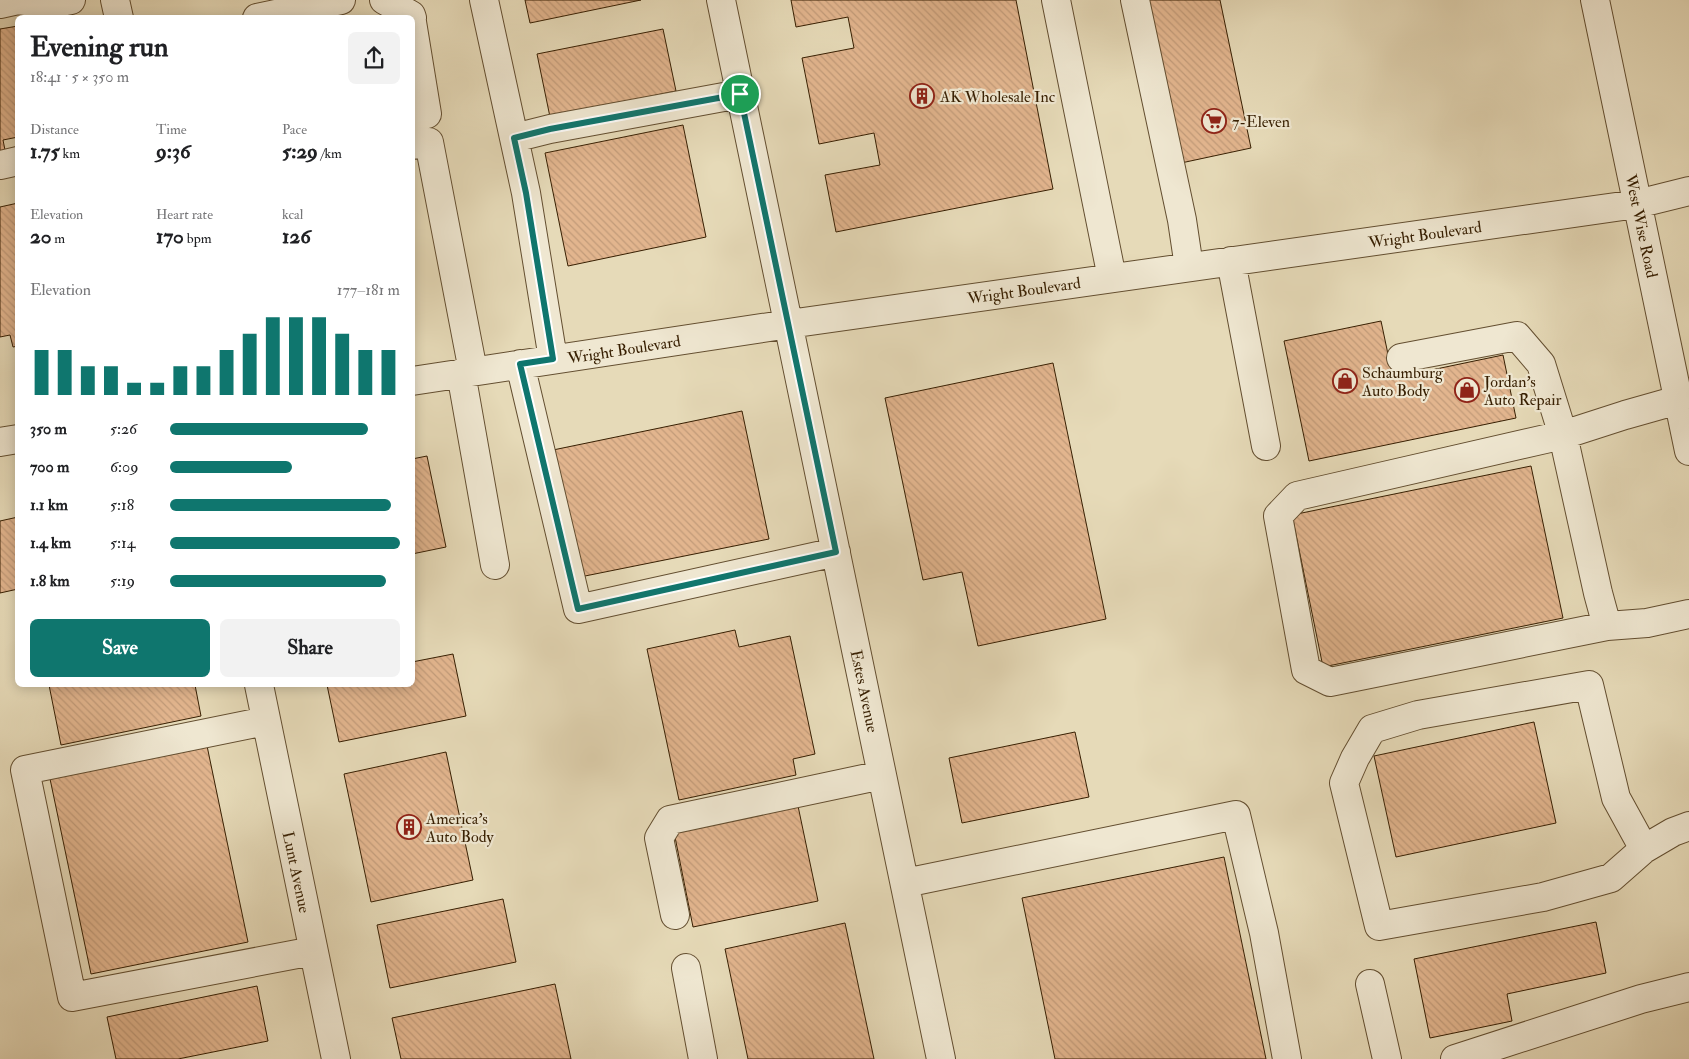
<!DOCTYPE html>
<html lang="en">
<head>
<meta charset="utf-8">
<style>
	body { margin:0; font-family:"IM FELL Double Pica",serif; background:#f2f2f2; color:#202124; height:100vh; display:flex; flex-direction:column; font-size:19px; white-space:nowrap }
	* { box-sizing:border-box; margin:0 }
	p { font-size:16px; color:#757577 }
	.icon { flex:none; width:28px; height:28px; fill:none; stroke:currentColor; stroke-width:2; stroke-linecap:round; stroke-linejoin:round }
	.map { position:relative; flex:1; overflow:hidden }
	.side { position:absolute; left:15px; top:15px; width:400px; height:672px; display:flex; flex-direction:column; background:#fff; border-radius:8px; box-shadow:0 2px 12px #0003 }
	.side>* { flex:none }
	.pin { position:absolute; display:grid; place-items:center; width:42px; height:42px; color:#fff; margin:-21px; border:2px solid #fff; border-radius:50%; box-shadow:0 1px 5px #0007 }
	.round { display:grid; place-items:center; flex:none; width:52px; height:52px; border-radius:8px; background:#f2f2f2 }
	.summary { display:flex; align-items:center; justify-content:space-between; height:85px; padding:0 15px }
	h1 { font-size:28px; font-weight:800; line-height:38px }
	.figures { display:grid; grid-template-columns:repeat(3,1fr); gap:8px; height:85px; padding:5px 15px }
	.figures div { display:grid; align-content:center }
	.figures b { font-size:21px; font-weight:800 }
	.figures small { font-size:14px; font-weight:400 }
	.figures p { font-size:14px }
	.chart { height:140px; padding:10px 15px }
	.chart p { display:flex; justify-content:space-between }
	.chart svg { width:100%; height:90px; margin-top:5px; stroke:#0f766e; stroke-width:6 }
	.action { display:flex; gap:10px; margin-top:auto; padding:10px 15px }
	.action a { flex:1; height:58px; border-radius:8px; background:#0f766e; color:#fff; font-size:20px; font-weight:800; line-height:58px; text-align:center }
	.action a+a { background:#f2f2f2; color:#202124 }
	ul { padding:0 15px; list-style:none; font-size:16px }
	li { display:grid; grid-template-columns:80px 60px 1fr; align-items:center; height:38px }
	li i { height:12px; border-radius:6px; background:#0f766e }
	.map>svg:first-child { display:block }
	.building { fill:url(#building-back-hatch); stroke:#371f02 }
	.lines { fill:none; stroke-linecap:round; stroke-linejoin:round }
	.minor-casing { stroke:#634e30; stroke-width:30 }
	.minor { stroke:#efe7d1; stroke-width:28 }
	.route-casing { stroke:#fff; stroke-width:10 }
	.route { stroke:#0f766e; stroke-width:6 }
	.labels { text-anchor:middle; stroke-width:4.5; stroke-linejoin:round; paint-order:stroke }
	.poi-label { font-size:16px; fill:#371f02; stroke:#efe7d1; text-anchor:start }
	.street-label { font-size:16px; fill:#371f02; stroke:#efe7d1 }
</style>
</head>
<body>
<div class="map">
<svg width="1689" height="1059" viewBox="0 0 1689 1059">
	<defs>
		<pattern id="building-back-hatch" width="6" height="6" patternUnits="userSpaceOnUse" patternTransform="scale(1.25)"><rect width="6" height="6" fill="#e2b58e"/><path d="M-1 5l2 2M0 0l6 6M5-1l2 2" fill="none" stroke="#c29b79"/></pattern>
	</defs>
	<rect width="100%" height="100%" fill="#e6dab8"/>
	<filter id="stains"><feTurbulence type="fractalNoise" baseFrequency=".004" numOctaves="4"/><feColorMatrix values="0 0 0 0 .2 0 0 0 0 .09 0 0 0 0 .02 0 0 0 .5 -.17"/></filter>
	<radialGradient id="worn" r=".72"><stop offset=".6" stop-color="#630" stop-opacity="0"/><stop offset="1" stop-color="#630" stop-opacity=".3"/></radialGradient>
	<path class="building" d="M525 0H641L530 23Z
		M791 0H1016L1053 189 836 232 825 175 880 165 874 133 819 144 802 58 854 48 848 17 796 27Z
		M1147 0H1220L1251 148 1181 163Z
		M18 26V137L3 140 6 155 0 156V29Z
		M663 29 676 91 550 117 537 54Z
		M683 125 706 237 568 266 545 153Z
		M18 203V346L13 347 10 335 0 337V207Z
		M1381 321 1393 378 1503 355 1516 418 1309 461 1284 341Z
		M1053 363 1106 619 978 646 962 572 923 580 885 398Z
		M742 411 769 539 580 577 553 450Z
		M427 456 446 547 412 554V459Z
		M1531 466 1563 618 1323 667 1292 515Z
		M18 517V589L0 593V521Z
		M735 630 739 647 790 636 815 754 793 759 796 775 679 800 647 649Z
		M453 654 466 716 339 742 327 685H412V662Z
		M49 685H195L201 716 61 745Z
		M1534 722 1556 823 1396 857 1374 756Z
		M1075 732 1089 797 962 823 949 758Z
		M206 741 248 942 91 974 49 774Z
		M446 752 473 880 371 902 344 774Z
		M798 806 818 901 693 927 674 832Z
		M1224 857 1266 1059H1055L1022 898Z
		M503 899 516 962 390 988 377 925Z
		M1596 922 1606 973 1507 994 1512 1021 1430 1038 1414 959Z
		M845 923 874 1059H748L725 949Z
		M555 984 571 1059H401L392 1018Z
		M257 986 268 1041 178 1059H116L107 1017Z"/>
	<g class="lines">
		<defs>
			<path id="minor" d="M115 0 119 18
				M384 0 411 15 412 18
				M484 0 514 138
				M721 0 941 1059
				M1056 0 1112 278
				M1135 0 1182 220 1189 267
				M1595 0 1689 451
				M0 4 18 0 51 4 71 0
				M257 18 341 0
				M412 22 427 114 412 117
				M412 145 429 142 473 371
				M0 165 18 161
				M1231 261 1266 446
				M1401 358 1517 336 1541 364 1563 435 1625 415 1678 400
				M553 359 526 193 514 138 550 129 740 94
				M520 364 578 609 836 552
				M461 373 495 565
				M412 381 789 324 1637 204 1689 191
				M0 442 18 439
				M1607 626 1330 682 1306 670 1278 516 1297 496 1563 435 1598 593 1607 626 1647 623 1689 614
				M259 685 336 1059
				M266 721 25 770 72 997 313 951
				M1644 849 1616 798 1589 685 1418 715 1372 729 1355 758 1344 783 1379 926 1543 897 1611 878 1644 849 1673 832 1689 826
				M905 883 1236 815 1264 933 1287 1059
				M675 915 659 838 670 820 882 775
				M686 968 703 1059
				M1370 984 1387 1059
				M1455 1059 1641 999 1689 987"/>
		</defs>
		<use href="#minor" class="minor-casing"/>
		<use href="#minor" class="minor"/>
	</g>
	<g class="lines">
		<defs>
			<path id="route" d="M740 94 836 552 578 609 520 364 553 359 526 193 514 138 550 129Z"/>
		</defs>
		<use href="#route" class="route-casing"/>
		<use href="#route" class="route"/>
	</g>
	<defs>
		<symbol id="building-ring" viewBox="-11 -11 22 22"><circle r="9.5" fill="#efe7d1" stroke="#8f2418" stroke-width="1.5"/><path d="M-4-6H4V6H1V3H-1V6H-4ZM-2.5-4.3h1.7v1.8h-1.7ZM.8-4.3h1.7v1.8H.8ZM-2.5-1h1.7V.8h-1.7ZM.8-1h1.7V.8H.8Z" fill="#8f2418"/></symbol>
		<symbol id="supermarket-ring" viewBox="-11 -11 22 22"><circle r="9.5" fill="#efe7d1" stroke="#8f2418" stroke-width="1.5"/><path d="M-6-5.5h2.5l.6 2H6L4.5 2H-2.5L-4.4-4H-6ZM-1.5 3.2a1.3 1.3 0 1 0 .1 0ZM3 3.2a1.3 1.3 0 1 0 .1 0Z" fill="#8f2418"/></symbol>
		<symbol id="shop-ring" viewBox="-11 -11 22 22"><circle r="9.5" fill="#efe7d1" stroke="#8f2418" stroke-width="1.5"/><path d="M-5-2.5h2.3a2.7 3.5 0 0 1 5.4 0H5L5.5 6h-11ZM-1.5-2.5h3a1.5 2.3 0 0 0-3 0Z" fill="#8f2418"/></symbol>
	</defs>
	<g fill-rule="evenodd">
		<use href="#building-ring" x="908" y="82" width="28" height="28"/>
		<use href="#supermarket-ring" x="1200" y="107" width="28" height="28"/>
		<use href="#shop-ring" x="1331" y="367" width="28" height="28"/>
		<use href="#shop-ring" x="1453" y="376" width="28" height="28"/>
		<use href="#building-ring" x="395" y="813" width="28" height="28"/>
	</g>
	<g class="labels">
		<g class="poi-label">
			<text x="940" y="102">AK Wholesale Inc</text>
			<text x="1232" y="127">7-Eleven</text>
			<text x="1362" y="378">Schaumburg<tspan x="1362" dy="18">Auto Body</tspan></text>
			<text x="1484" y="387">Jordan's<tspan x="1484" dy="18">Auto Repair</tspan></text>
			<text x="426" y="824">America's<tspan x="426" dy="18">Auto Body</tspan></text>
		</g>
		<g class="street-label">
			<text transform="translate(1642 226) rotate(78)" y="6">West Wise Road</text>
			<text transform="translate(1425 234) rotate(-8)" y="6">Wright Boulevard</text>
			<text transform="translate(1024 290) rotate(-8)" y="6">Wright Boulevard</text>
			<text transform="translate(624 349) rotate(-9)" y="6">Wright Boulevard</text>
			<text transform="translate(865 691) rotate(78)" y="6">Estes Avenue</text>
			<text transform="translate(297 872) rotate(78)" y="6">Lunt Avenue</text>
		</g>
	</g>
	<rect width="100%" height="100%" filter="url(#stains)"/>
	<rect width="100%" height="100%" fill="url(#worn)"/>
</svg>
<div class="pin" style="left:740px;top:94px;background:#1e9e55"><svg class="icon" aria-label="arrive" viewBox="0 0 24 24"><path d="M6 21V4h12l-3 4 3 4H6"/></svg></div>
<section class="side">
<div class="summary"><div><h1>Evening run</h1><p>18:41 · 5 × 350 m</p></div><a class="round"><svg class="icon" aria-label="share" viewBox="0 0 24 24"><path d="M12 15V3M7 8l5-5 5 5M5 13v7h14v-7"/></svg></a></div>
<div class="figures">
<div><p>Distance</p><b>1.75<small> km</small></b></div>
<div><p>Time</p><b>9:36</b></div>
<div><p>Pace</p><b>5:29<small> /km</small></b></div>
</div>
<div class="figures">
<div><p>Elevation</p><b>20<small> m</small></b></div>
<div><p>Heart rate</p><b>170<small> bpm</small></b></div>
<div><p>kcal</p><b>126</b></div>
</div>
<div class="chart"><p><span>Elevation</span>177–181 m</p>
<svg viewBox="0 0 160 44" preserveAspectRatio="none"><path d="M5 44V22M15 44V22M25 44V30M35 44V30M45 44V38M55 44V38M65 44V30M75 44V30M85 44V22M95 44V14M105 44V6M115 44V6M125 44V6M135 44V14M145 44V22M155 44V22"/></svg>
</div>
<ul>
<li><b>350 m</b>5:26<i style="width:86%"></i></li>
<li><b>700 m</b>6:09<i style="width:53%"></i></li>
<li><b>1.1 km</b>5:18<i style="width:96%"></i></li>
<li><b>1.4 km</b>5:14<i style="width:100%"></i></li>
<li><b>1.8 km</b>5:19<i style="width:94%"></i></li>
</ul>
<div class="action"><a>Save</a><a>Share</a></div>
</section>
</div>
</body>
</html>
